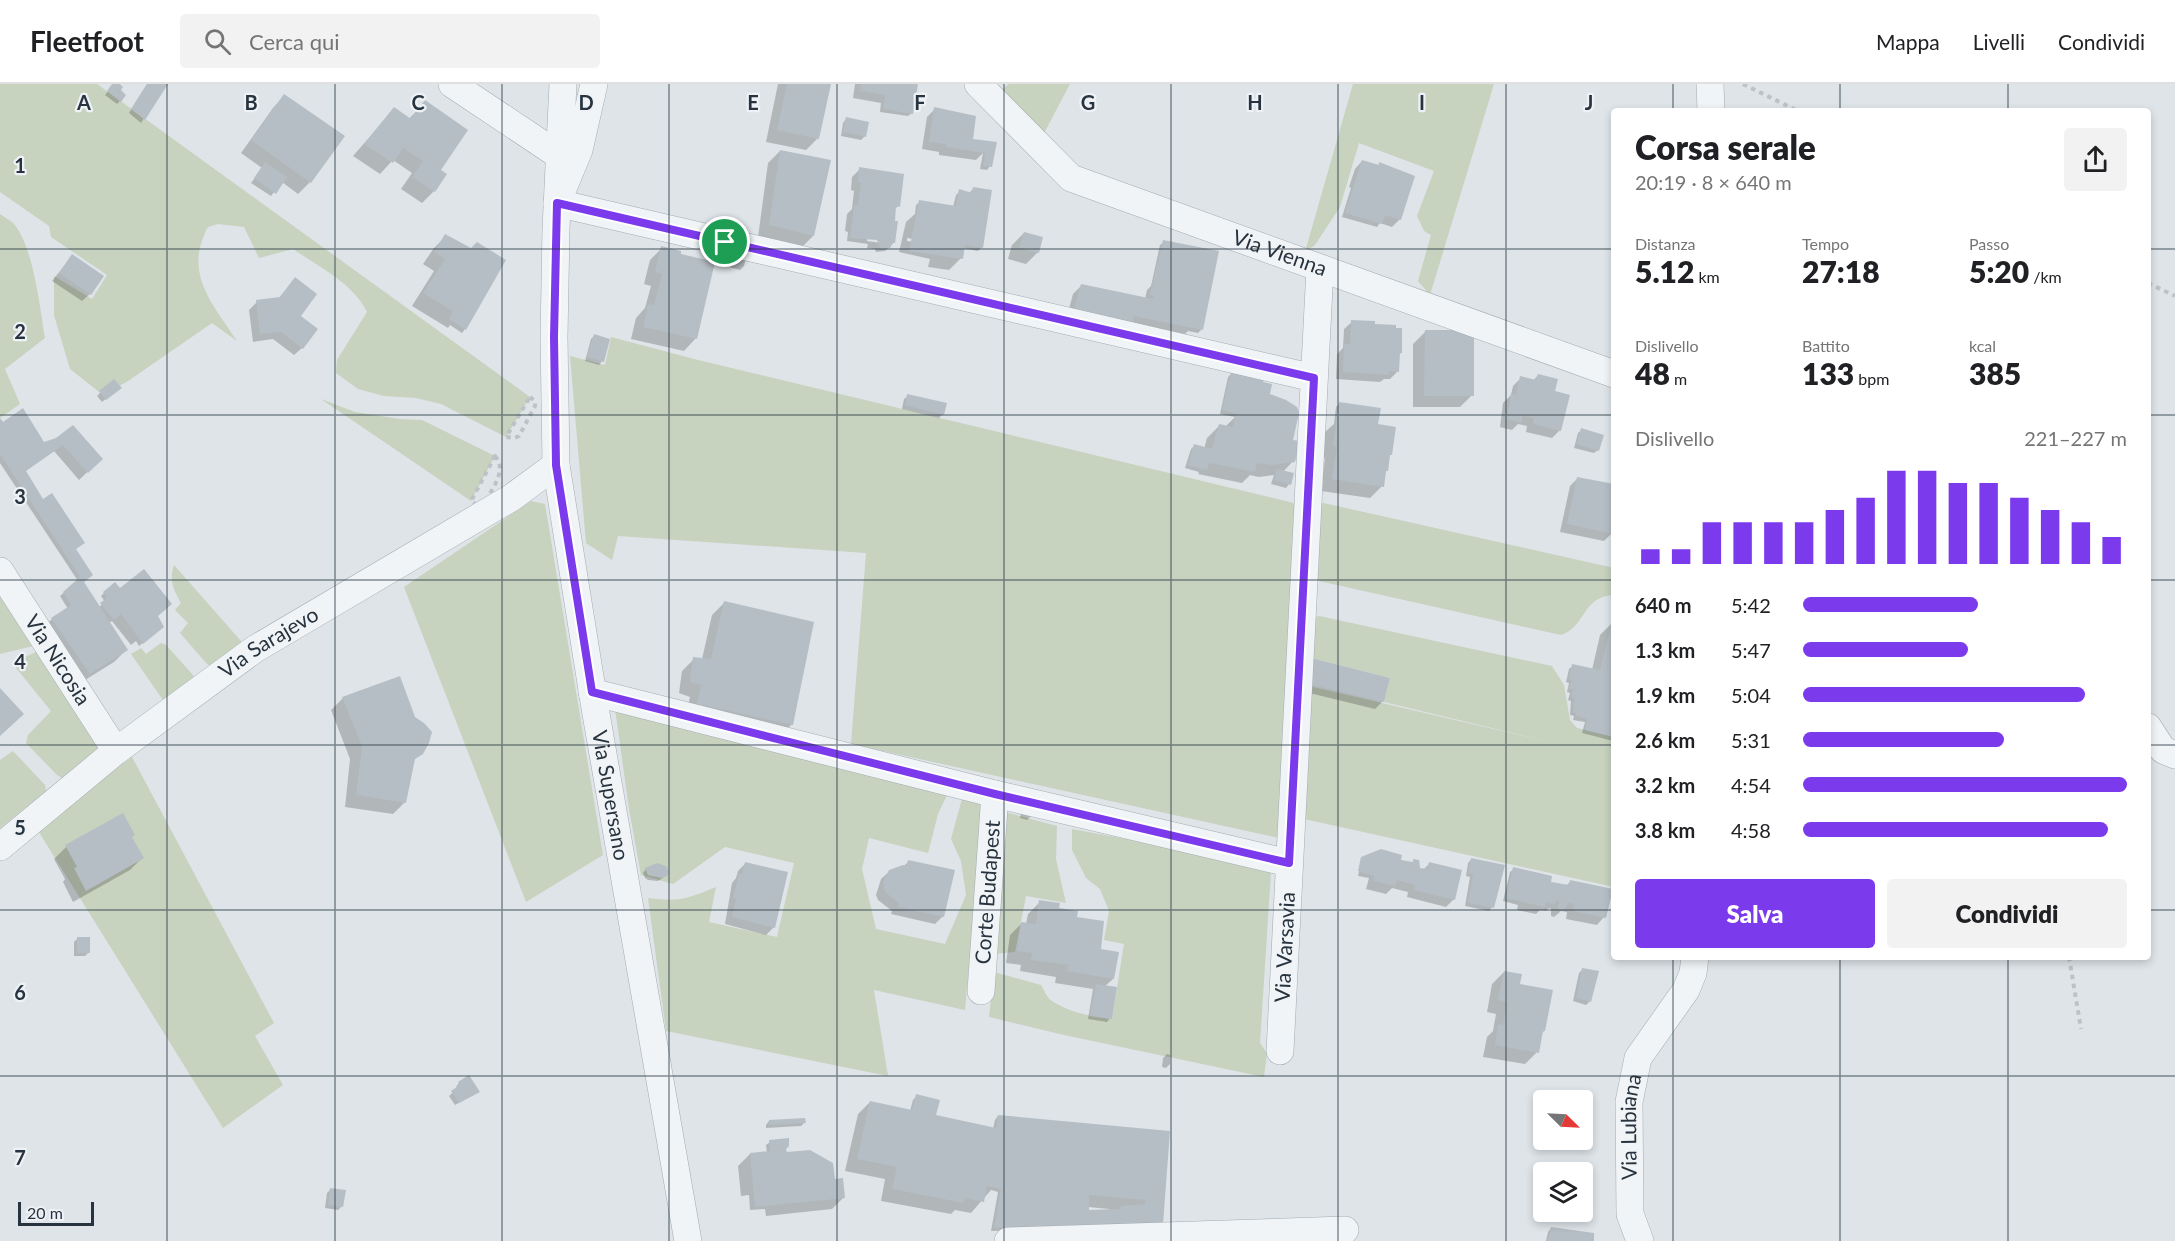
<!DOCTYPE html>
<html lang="it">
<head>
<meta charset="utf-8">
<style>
	body { margin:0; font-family:Lato,sans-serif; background:#f2f2f2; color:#202124; height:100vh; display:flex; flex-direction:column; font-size:22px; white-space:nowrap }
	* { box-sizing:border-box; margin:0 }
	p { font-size:20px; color:#757577 }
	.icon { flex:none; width:33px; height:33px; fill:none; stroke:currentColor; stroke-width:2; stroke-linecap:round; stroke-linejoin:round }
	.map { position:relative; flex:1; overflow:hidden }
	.details { position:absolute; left:1611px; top:24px; width:540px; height:852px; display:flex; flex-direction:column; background:#fff; border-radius:6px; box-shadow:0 3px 9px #0003 }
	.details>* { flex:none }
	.needle { width:39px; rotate:114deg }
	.buttons { position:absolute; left:1533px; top:1006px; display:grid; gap:12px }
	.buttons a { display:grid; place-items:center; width:60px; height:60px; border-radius:6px; background:#fff; box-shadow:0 3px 9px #0003; font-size:30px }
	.scale { position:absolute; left:18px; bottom:15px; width:76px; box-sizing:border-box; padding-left:6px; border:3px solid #27343f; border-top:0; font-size:16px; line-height:21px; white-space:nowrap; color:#27343f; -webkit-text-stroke:4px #eef2f6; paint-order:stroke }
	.pin { position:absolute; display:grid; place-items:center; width:51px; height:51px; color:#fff; margin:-26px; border:3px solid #fff; border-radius:50%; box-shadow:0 2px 6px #0007 }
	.round { display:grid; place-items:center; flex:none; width:63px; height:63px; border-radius:6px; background:#f2f2f2 }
	.headline { display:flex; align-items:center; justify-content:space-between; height:102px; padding:0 24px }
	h1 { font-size:33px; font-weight:800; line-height:45px }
	.metrics { display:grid; grid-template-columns:repeat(3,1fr); gap:9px; height:102px; padding:6px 24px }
	.metrics div { display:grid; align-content:center }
	.metrics b { font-size:30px; font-weight:800 }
	.metrics small { font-size:16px; font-weight:400 }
	.metrics p { font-size:16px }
	.chart { height:168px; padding:12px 24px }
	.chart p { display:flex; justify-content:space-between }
	.chart svg { width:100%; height:108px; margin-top:6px; stroke:#7c3aed; stroke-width:6 }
	.action { display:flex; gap:12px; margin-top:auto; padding:12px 24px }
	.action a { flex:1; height:69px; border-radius:6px; background:#7c3aed; color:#fff; font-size:24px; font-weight:800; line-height:69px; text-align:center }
	.action a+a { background:#f2f2f2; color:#202124 }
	ul { padding:0 24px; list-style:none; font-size:20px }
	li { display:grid; grid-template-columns:96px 72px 1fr; align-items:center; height:45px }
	li i { height:15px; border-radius:8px; background:#7c3aed }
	header { display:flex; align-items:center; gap:36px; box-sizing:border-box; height:84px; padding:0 30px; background:#fff; border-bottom:2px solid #e0e0e0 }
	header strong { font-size:28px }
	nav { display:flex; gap:33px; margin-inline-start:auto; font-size:21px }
	.search { width:420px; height:54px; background:#f2f2f2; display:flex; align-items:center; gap:15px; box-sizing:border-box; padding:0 21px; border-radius:6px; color:#757577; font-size:22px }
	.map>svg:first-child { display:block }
	.green { fill:#c7d2bf }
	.shadow { fill:#0003; fill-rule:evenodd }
	.building { fill:#b6bec5; fill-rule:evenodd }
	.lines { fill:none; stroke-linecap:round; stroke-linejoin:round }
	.minor-casing { stroke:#a3acb2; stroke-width:28 }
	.path { stroke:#bcc2c6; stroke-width:4; stroke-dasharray:4.5 4.5; stroke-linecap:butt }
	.minor { stroke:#f1f4f6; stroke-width:27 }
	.route-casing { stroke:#fff; stroke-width:12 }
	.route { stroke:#7c3aed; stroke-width:8 }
	.grid { fill:none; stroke:#27343f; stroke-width:1.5; stroke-opacity:0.55 }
	.labels { text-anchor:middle; stroke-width:4.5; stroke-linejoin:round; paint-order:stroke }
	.street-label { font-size:21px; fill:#27343f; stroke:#eef2f6 }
	.grid-label { font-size:20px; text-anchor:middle; font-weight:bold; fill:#27343f; stroke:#eef2f6; stroke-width:4.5; stroke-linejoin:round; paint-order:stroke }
</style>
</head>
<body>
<header>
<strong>Fleetfoot</strong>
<div class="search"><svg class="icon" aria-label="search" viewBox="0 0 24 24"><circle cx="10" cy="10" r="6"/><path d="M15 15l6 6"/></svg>Cerca qui</div>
<nav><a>Mappa</a><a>Livelli</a><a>Condividi</a></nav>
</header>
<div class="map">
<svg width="2175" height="1157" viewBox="0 0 2175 1157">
	<rect width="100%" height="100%" fill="#dee4e8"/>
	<path class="green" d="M0 0H97L530 313 506 353 441 320 416 314 384 312 358 305 336 289 337 276 367 228C353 199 319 183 293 165L259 174 244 143 218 140 208 143C183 189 212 219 237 257L212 239 128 297 103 311 70 285 54 231V192L92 215 107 191 51 153 49 142 0 108Z
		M1009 0H1070L1042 53 1000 7Z
		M1353 0H1494L1430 211 1418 197 1431 151 1424 147 1417 132 1434 87 1359 59 1340 123 1315 161 1305 168Z
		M0 130C4 133 8 135 12 138 33 158 40 225 45 254L5 285 20 320 0 334Z
		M611 253 698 276 1298 420 1279 754 851 660 866 469 618 452 612 476 586 459 570 272 605 281Z
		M321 315 355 328 400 335 422 336 495 372 471 417Z
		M531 417 545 420 603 771 526 818 404 503Z
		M1319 418 1614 484V511C1582 512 1586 543 1561 551L1319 497 1316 494Z
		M174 481 241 557 242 563 216 585 207 580 180 549 188 539 175 526 181 519C173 505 169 496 174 481Z
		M0 502 33 562 0 570Z
		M1319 532 1552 582 1564 601 1570 636 1577 644 1614 653V803L1304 735 1309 602 1571 663 1384 618 1390 594 1311 574 1312 534Z
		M161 559 166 561 193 591 194 598 165 619 131 570 141 564 146 570Z
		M36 568 103 660 62 694 57 691 26 659 28 651 51 627 12 579Z
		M615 624 949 707 938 730 928 769 869 754 862 785 876 845 945 860 966 811 961 777 951 755 963 711 984 716 965 926 874 906 888 992 666 947 648 814C679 818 687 815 716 803L709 838 777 853 794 779 725 763 673 800 641 791 629 725Z
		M13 667 45 701 46 707 0 744V676Z
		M132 673 274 939 255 952 283 1001 223 1044 37 745Z
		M1005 728 1057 742 1056 775 1066 819 1026 812 1015 868 993 870Z
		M1072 745 1131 756 1271 788 1260 959 1267 969 1264 993 1064 951 989 933 994 888 1041 901C1044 906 1047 914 1052 917 1068 928 1093 933 1112 935L1124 860 1104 856 1109 827 1100 805 1086 794 1072 766Z"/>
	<path class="shadow" d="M114 0H118L120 17 117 20 105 11Z
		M147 0H166L141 39 129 29Z
		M778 0H829L818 54 806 66 766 58Z
		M855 0H916L912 29 908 32 880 28 881 19 853 14Z
		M284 12 310 98 298 110 282 98 271 112 251 99 262 84 241 69 273 24Z
		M425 18 439 87 445 91 434 107 422 119 401 105 412 89 393 76 380 90 353 72 394 25 409 35Z
		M935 25 971 57 987 59 990 82 987 86 980 85 983 69 976 76 939 71V68L922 65 927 33Z
		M846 35 867 39 864 53 861 56 841 52 843 39Z
		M780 67 813 152 801 164 758 153 768 79Z
		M1362 77 1377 82 1380 80 1400 135 1392 143 1380 139 1377 143 1342 133 1351 104 1349 103 1355 85Z
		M860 85 898 122 894 126V158L885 167 876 168 875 165 867 164 868 160 847 157 848 148 845 147 847 130 852 125 854 107 851 106 852 93ZM867 154 889 157V160L867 157Z
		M974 104 982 163 978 167 962 164 961 174 949 186 928 183 930 175 899 168 906 138 915 130 916 121 920 118 953 123 956 111 960 107 969 109ZM907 154 949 160V163L907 157Z
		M1024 149 1038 168 1026 180 1008 175 1012 161Z
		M446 152 470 165 465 245 462 249 450 241 448 244 412 222 434 187 423 180 434 164Z
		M1164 158 1201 246 1198 249 1188 247 1185 250 1142 241 1067 232 1073 210 1081 202 1145 215 1147 206 1151 202 1160 161Z
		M662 164 696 254 684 267 631 255 636 234 645 224 651 202 644 200 650 176Z
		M735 171 746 174 744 182 740 186 729 183 732 175Z
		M72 172 90 210 82 217 52 197Z
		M295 195 302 264 294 271 273 255 253 258 249 226 257 218 278 215Z
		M1352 238 1401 269 1398 271V287L1390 295H1384L1380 298 1336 295 1337 270 1343 264 1344 245Z
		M1425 248 1472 311 1460 323H1413V260Z
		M594 252 602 277 599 281 585 277 591 255Z
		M1231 290 1268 311 1291 357 1293 377 1283 388 1289 400 1286 404 1271 400 1274 391 1259 393 1250 391 1242 399 1198 390 1199 388 1185 384 1191 365 1194 362 1204 365 1207 354 1219 342 1225 343 1235 333 1220 330 1228 293Z
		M1538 291 1553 308 1560 346 1552 354 1526 348 1527 342 1518 340 1512 346 1500 343 1503 319 1511 311 1513 302 1521 294 1533 297Z
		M116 307 102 318 97 312 100 309Z
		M908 312 943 330 939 334 902 325 904 315Z
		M1339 320 1377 340 1388 372 1382 402 1370 414 1321 407 1325 374H1322L1325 348 1334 340 1336 323Z
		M0 336 43 360 57 355 101 375 79 396 54 367 24 388 74 466 82 498 99 523 105 518 101 512 104 509 120 506 156 532 159 546 139 562 136 557 131 561 112 537 109 539 126 566 114 578 77 601 40 547 52 535 68 525 60 512 78 497 0 379Z
		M1582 346 1598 366 1594 369 1574 364 1578 349Z
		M1578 394 1614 401V437L1612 449 1604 457 1560 448 1570 402Z
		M724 519 792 640 780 652 686 631 690 613 679 609 682 587 694 575H702L712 531Z
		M1612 539H1614L1613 657 1582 649 1585 638 1573 636 1574 632 1570 631 1571 617 1568 616 1570 609 1567 608 1569 599 1566 598 1569 585 1573 582 1592 586 1600 551Z
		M1304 584 1383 617 1375 625 1301 607Z
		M343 614 421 669 413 677 405 718 393 730 345 723 350 675 331 626Z
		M1021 729 1031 732 1027 736 1020 734Z
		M122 731 131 753 142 774 130 786 73 818 63 798 65 795 54 775 66 763Z
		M1362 774 1411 780 1414 777 1419 785 1423 786 1429 780 1454 815 1446 823 1407 813 1408 808 1392 804 1386 810 1366 805 1369 794 1358 792Z
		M1472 775 1492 823 1489 827 1465 822 1470 793 1466 792 1468 779Z
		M909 777 943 832 935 840 891 830 892 827 878 816 876 811 881 795 890 787 902 784Z
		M746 779 774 843 766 851 725 840 732 799 736 794 738 787Z
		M646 785 666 792 658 797 648 796 645 794 643 789Z
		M1514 785 1549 799 1566 802 1571 797 1604 833 1597 841 1566 835 1567 828 1561 827 1554 833 1551 832V825L1549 824 1546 827 1540 826 1536 830 1517 826 1518 821 1503 817 1510 788Z
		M1040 818 1075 834 1099 866 1113 895 1104 903 1110 934 1107 938 1088 935 1093 905 1055 899 1056 893 1020 887 1021 881 1006 879 1010 851 1022 839 1026 840 1028 830Z
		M77 855 89 868 85 872H74V858Z
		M1583 885 1590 917 1586 921 1573 917 1579 889Z
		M1504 888 1519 901 1544 947 1541 950 1537 968 1525 980 1483 973 1487 953 1493 947 1496 930 1487 928 1492 900Z
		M1167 970 1170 971V980L1166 984 1162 983 1163 974Z
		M459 999 478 1008 455 1021 449 1012 457 1005 456 1003Z
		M917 1012 934 1032 993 1045 995 1036 998 1032 1169 1049 1158 1143 991 1147 998 1108 991 1106 971 1129 955 1126 951 1130 881 1117 885 1095 845 1087 858 1030 870 1018 910 1027 913 1016ZM1088 1123 1109 1125V1127L1088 1128Z
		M769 1037 804 1039 801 1042 766 1044V1041Z
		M770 1058 785 1065V1070L833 1097 844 1113 832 1125 766 1132 765 1125 750 1126 749 1111 741 1112 738 1082 750 1070 767 1069 766 1061Z
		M331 1105 342 1122 338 1126 325 1124 327 1109Z
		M1551 1144 1592 1157H1546L1548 1148Z"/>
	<path class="building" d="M112 0H120L123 3 121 6 126 11 121 18 107 7Z
		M147 0H168L145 36 131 25Z
		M787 0H831L819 55 777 46Z
		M861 0H918L913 30 883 25 885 11 860 7Z
		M284 10 345 52 311 99 251 56Z
		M425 16 468 46 441 86 447 90 435 108 412 93 423 77 403 64 393 79 364 60 394 23 411 35Z
		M934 23 976 32 973 55 997 58 992 83 983 82 985 69 946 63V60L929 58Z
		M846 33 869 38 866 53 843 48Z
		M780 66 831 76 814 152 769 141Z
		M1362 76 1379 81V78L1415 92 1401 136 1385 131 1382 140 1345 129Z
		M265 78 287 93 276 110 254 94Z
		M859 83 904 90 900 123 896 122 895 137H898L895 159H893L890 164 880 165 877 156 850 154 854 121H858L861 99H858Z
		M973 103 992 106 983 164 965 161 963 175 909 167 919 116 956 122 959 105 972 109Z
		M1024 148 1043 153 1039 169 1019 164Z
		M445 150 471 164 477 158 506 176 466 246 449 235 453 227 423 209 445 175 434 168Z
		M1163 156 1219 167 1203 246 1134 232 1133 238 1111 234 1074 225 1081 200 1153 215 1154 212 1150 211Z
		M661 162 681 167V170L715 178 697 255 643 243 648 220 654 221 662 190 655 188Z
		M72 170 104 192 91 211 59 189Z
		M295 193 317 210 301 232 318 245 303 265 281 248 260 250 256 216 280 213Z
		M1351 236 1375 237V240L1396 241V244H1402V269H1400L1399 288 1389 287V291L1343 288 1344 260H1350Z
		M1425 246H1474V312H1424Z
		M594 250 610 255 604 278 587 273Z
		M1231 288 1264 295 1263 298 1272 300 1270 310 1286 316 1297 323 1299 329 1293 356 1300 357 1295 378 1272 381 1257 379 1255 388 1209 379 1207 386 1188 381 1194 360 1212 365 1219 340 1233 343 1236 330 1222 326Z
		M1538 290 1558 295 1555 307 1570 311 1561 347 1533 340 1534 334 1523 332 1521 339 1507 335 1511 309 1516 311 1520 292 1536 296Z
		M114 295 122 304 106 316 99 307Z
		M907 310 947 319 944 331 905 321Z
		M1339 318 1381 324 1378 340 1396 343 1392 371H1390L1388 387H1386L1384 403 1332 395 1337 363 1333 362Z
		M23 324 44 358 56 354 73 341 103 375 88 389 63 361 26 387 43 415 52 409 85 459 76 465 93 491 84 498 128 566 90 590 51 534 71 521 63 508 80 493 0 370V334L3 338Z
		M1581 344 1604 351 1599 367 1576 360Z
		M1277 385 1294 389 1291 401 1274 396Z
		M1577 393 1614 400 1613 450 1567 440Z
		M144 485 172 520 158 532 164 543 143 560 121 530 114 536 100 519 107 514 103 508 115 498 120 504Z
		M724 517 814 538 793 641 697 620 701 601 690 598 693 573 711 575Z
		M1612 537 1614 538V653L1585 646 1587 635 1576 632V629L1573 628 1574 614 1571 613 1573 605H1569L1572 596 1569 595 1572 580 1600 586Z
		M1311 574 1390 594 1384 618 1308 600Z
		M400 592 415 633 424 639 432 648 429 659 423 670 415 675 406 719 356 711 362 662 342 613Z
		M0 604 24 630 0 652Z
		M123 729 135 751 132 753 144 774 86 807 74 784 77 783 65 761Z
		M1381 765 1402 771 1401 776 1413 778V775L1419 776 1420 784 1427 785 1429 778 1462 786 1455 816 1414 806 1415 801 1397 796 1395 802 1373 797 1374 792 1358 787 1361 773Z
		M1471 774 1505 781 1494 824 1468 819 1473 790 1468 789Z
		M908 776 955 786 944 833 898 823 899 819 885 808 883 798 889 786 903 781 907 782Z
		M745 778 788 788 775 844 732 833 736 815 733 814 739 789 742 790Z
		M657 779 666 782 669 788 667 792 662 794 648 791 645 784Z
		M1513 783 1552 792 1551 798 1569 801 1570 796 1613 805 1606 834 1573 827 1574 820 1568 819 1565 825 1562 826 1558 824 1559 817 1557 816 1555 820 1546 818 1545 823 1506 814Z
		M1039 816 1060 819 1059 824 1078 827 1077 833 1104 837 1101 865 1119 868 1114 895 1067 887 1068 881 1031 876 1032 869 1017 867 1021 838 1036 840Z
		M77 853H90V869H77Z
		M1582 884 1599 887 1591 918 1576 914Z
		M1504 887 1522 890 1520 900 1553 906 1545 947H1543L1539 969 1495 961 1498 940 1503 941 1507 918 1498 916Z
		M1096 900 1117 903 1112 935 1090 932Z
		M469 991 480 1008 459 1019 451 1007 460 1001 458 998Z
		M916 1010 940 1016 936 1031 996 1044 998 1031 1170 1047 1163 1140 994 1144 1001 1105 987 1102 984 1118 965 1114 964 1119 892 1105 897 1083 857 1075 870 1017 912 1026ZM1089 1111 1146 1116 1145 1120 1121 1122 1120 1125 1089 1126Z
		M805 1034 806 1039 769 1041V1036Z
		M789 1054V1062L786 1065 787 1068 810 1066 833 1079 835 1095 843 1094 845 1114 755 1123 750 1069 770 1067 769 1056Z
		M330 1104 346 1106 343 1123 328 1121Z
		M1551 1143 1594 1149V1157H1548Z"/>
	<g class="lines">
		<defs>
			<g id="minor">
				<path d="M452 0 560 72"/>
				<path id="s1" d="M563 0 556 145 554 253 556 381 595 624 688 1157"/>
				<path d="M594 0 579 66 557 119 1314 294"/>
				<path id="s2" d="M978 0 1071 94 1614 290"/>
				<path d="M1710 0 1711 27"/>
				<path id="s3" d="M0 487 116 667"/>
				<path d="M592 608 995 710 1289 779"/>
				<path d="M2148 643 2163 666 2175 671"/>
				<path id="s4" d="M0 763 116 667 255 565 511 414 556 381"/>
				<path id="s5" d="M981 907 995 710"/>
				<path id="s6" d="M1280 967 1320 184"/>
				<path d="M1008 1157 1345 1146"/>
				<path id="s7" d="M1640 1157 1630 1130 1629 1018 1638 974 1686 906 1693 889 1695 873"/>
			</g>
		</defs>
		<use href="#minor" class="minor-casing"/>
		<path class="path" d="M1743 0 1798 27
			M2148 199 2175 212
			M530 313 535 317V322L519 352 514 354 506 353Z
			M495 372C509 387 489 409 481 424L471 417Z
			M2069 873 2081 945"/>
		<use href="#minor" class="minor"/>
	</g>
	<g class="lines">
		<defs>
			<path id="route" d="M557 119 1314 294 1289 779 995 710 592 608 556 381 554 253Z"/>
		</defs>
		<use href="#route" class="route-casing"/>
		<use href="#route" class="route"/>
	</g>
	<path class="grid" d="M167 0V1157M335 0V1157M502 0V1157M669 0V1157M837 0V1157M1004 0V1157M1171 0V1157M1338 0V1157M1506 0V1157M1673 0V27M1840 0V27M2008 0V27M0 165H1614M2148 165H2175M0 331H1614M2148 331H2175M0 496H1614M2148 496H2175M0 661H1614M2148 661H2175M0 826H1614M2148 826H2175M1673 873V1157M1840 873V1157M2008 873V1157M0 992H2175"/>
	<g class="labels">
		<g class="street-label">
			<text dy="7" stroke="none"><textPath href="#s2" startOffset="354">Via Vienna</textPath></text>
			<text dy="7" stroke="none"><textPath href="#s4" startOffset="338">Via Sarajevo</textPath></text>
			<text dy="7" stroke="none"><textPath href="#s3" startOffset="106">Via Nicosia</textPath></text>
			<text dy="7" stroke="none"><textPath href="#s1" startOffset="716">Via Supersano</textPath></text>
			<text dy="7" stroke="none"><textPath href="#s5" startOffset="99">Corte Budapest</textPath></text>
			<text dy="7" stroke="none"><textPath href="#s6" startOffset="104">Via Varsavia</textPath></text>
			<text dy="7" stroke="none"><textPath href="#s7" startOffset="116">Via Lubiana</textPath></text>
		</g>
	</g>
	<g class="grid-label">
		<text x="84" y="26">A</text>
		<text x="251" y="26">B</text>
		<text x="418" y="26">C</text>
		<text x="586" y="26">D</text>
		<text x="753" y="26">E</text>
		<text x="920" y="26">F</text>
		<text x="1088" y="26">G</text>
		<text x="1255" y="26">H</text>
		<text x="1422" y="26">I</text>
		<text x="1589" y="26">J</text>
		<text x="20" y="89">1</text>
		<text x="20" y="255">2</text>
		<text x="20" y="420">3</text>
		<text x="20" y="585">4</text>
		<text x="20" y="751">5</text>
		<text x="20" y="916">6</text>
		<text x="20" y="1081">7</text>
	</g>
</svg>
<div class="buttons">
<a><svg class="needle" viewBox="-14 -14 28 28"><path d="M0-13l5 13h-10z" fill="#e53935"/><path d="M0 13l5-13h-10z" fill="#757577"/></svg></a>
<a><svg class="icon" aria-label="layers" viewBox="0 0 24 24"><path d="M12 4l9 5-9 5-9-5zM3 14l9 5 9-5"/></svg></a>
</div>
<div class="scale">20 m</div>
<div class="pin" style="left:725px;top:158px;background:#1e9e55"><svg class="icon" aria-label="arrive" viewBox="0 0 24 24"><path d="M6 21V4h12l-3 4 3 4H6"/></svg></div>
<section class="details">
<div class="headline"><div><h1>Corsa serale</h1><p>20:19 · 8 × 640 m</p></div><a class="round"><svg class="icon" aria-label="share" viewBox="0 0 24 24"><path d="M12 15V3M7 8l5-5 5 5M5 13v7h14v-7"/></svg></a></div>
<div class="metrics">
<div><p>Distanza</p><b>5.12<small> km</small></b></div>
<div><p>Tempo</p><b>27:18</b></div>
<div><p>Passo</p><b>5:20<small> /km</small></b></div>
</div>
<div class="metrics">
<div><p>Dislivello</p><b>48<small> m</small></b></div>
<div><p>Battito</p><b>133<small> bpm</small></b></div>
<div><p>kcal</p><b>385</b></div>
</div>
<div class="chart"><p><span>Dislivello</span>221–227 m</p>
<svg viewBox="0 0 160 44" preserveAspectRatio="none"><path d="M5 44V38M15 44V38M25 44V27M35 44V27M45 44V27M55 44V27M65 44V22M75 44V17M85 44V6M95 44V6M105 44V11M115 44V11M125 44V17M135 44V22M145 44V27M155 44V33"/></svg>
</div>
<ul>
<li><b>640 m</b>5:42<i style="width:54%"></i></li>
<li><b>1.3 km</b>5:47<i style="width:51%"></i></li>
<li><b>1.9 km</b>5:04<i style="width:87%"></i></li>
<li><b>2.6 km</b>5:31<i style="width:62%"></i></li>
<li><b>3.2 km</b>4:54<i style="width:100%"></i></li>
<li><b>3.8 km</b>4:58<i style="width:94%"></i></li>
</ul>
<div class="action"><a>Salva</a><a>Condividi</a></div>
</section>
</div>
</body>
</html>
